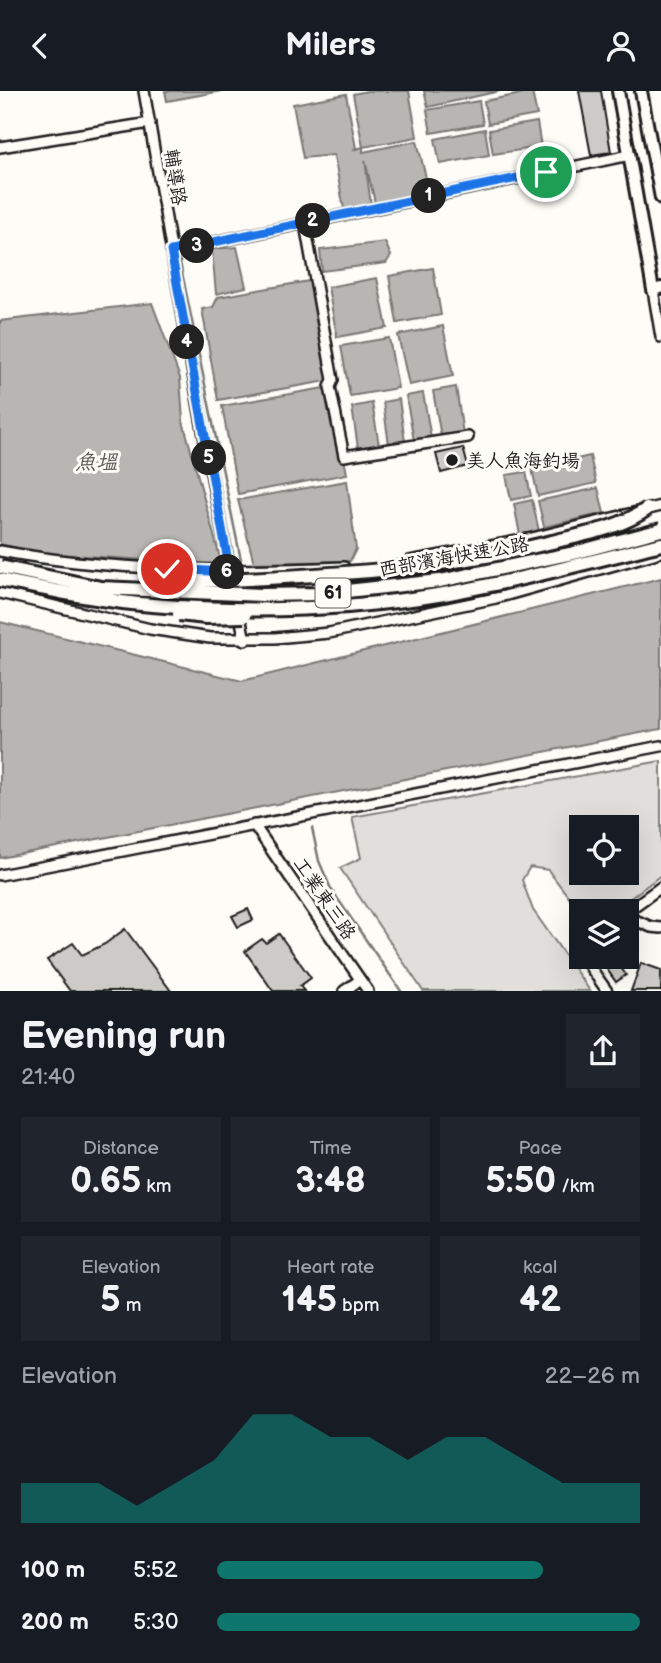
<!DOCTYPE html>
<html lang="en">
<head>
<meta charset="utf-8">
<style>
	body { margin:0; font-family:"Balsamiq Sans","LXGW WenKai TC",sans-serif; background:#20242c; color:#f1f3f6; height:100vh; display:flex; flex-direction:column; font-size:26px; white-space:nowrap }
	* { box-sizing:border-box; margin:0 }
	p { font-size:23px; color:#9ea1a6 }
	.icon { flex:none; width:38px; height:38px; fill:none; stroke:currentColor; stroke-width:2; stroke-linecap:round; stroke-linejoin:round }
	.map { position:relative; height:900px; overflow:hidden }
	.drawer { display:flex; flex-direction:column; background:#171b24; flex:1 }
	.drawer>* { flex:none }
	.buttons { position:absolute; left:569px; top:724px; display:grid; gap:14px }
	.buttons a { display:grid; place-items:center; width:70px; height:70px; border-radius:0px; background:#171b24; box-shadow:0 7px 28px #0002; font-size:35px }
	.pin { position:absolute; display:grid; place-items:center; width:60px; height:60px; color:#fff; margin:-30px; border:4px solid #fff; border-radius:50%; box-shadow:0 2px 7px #0007 }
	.km { position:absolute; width:35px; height:35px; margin:-18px; border-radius:50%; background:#222; color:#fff; font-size:19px; line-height:35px; text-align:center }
	.round { display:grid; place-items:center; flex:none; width:74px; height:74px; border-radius:0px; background:#20242c }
	.summary { display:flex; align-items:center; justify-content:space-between; height:119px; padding:0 21px }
	h1 { font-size:38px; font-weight:600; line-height:52px }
	.stats { display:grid; grid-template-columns:repeat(3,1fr); gap:10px; height:119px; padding:7px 21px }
	.stats div { display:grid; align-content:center; border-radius:0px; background:#20242c; text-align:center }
	.stats b { font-size:35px; font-weight:600 }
	.stats small { font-size:19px; font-weight:400 }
	.stats p { font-size:19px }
	.chart { height:196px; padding:14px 21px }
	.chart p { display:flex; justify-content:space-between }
	.chart svg { width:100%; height:126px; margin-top:7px; fill:#0f766e; opacity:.7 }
	ul { padding:0 21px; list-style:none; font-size:23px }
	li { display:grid; grid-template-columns:112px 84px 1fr; align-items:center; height:52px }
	li i { height:18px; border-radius:9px; background:#0f766e }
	header { display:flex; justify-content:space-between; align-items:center; height:91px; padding:0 21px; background:#171b24; font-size:32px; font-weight:600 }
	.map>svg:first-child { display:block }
	.green { fill:#e0dfdb; stroke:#7e7e7c; stroke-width:2; fill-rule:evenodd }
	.water { fill:#b7b6b2; stroke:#797876; stroke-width:2 }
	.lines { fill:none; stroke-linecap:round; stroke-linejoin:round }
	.stream { stroke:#797876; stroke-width:2.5 }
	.building { fill:#cccbc8; stroke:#1c1c1c; stroke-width:2 }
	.minor-casing { stroke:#1c1c1c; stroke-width:14 }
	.major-casing { stroke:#1c1c1c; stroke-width:16 }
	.minor { stroke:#fdfcf7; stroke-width:9 }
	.major { stroke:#fdfcf7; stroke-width:10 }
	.highway-bridge-casing { stroke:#1c1c1c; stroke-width:18; stroke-linecap:butt }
	.highway-bridge { stroke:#fdfcf7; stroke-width:12 }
	.route-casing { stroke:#fff; stroke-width:14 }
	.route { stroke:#1a73e8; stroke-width:9 }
	.poi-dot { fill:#1c1c1c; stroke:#fdfcf7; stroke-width:2.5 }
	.labels { text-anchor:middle; stroke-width:6; stroke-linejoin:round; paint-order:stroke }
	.shield { fill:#fdfcf7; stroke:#605f5e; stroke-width:2 }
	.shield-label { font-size:18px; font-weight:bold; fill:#1c1c1c }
	.street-label { font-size:19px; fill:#1c1c1c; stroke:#fdfcf7 }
	.poi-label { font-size:19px; fill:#1c1c1c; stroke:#fdfcf7; text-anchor:start }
	.water-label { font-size:21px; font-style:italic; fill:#5a5a58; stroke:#fdfcf7 }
</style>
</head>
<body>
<header><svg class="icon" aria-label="back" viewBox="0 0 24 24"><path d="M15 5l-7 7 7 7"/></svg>Milers<svg class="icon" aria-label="person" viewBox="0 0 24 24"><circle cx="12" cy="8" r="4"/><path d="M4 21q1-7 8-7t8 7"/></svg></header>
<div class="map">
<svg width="661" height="900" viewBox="0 0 661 900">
	<rect width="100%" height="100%" fill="#fdfcf7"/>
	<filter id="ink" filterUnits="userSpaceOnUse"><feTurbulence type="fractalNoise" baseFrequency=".0143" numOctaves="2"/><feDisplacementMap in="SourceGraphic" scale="14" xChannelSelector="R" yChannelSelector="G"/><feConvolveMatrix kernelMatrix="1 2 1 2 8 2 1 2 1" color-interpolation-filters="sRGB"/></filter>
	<g filter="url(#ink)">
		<path class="green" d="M661 670V784L612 821 581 822 548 779 530 776 522 789 533 819 590 900H423L340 777 361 767 352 726ZM581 737H626V782H581Z"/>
		<path class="water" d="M165 0H222L167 10Z
			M367 0H409L417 46 363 56V61L417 50 430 103 376 116 365 69 371 114 344 118 334 64 303 67 293 13 346 3 356 57 353 59 363 56 353 3Z
			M424 0H500L428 16Z
			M532 1 537 24 488 33 484 10Z
			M479 10 483 33 431 42 427 19Z
			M537 31 541 56 493 63 489 39Z
			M485 38 489 64 440 73 435 48Z
			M385 151 391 165 386 172 322 180 320 159Z
			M237 156 246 196 216 203 212 158Z
			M433 177 441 224 397 232 389 185Z
			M377 187 387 237 337 246 328 196Z
			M315 189 333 289 218 309 202 218 213 216 218 206Z
			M152 212 180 287 183 330 222 474 40 462 0 453V230Z
			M443 235 453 285 409 294 398 244Z
			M389 247 398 297 350 305 341 255Z
			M330 296 347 383 238 403 222 315Z
			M456 296 463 343 441 346 433 300Z
			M423 302 431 347 414 350 406 305Z
			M399 308 405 351 389 354 383 311Z
			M372 312 379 354 358 357 352 316Z
			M590 365 596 392 538 405 532 378Z
			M526 381 531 405 511 409 506 384Z
			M347 390 356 458 350 470 254 472 238 409Z
			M598 397 604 422 544 436 538 410Z
			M532 409 539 440 520 444 514 413Z
			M661 487V638L0 767V531L242 590Z"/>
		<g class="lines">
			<path class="stream" d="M179 167 241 469
				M458 492 490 488
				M336 507 399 500
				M312 737 319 770 331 798 401 900"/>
		</g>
		<path class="building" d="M579 0H601L611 61 591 64Z
			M463 357 468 375 441 382 436 363Z
			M248 818 253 829 238 836 232 825Z
			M125 838 171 900H70L47 869 73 852 82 864 105 853Z
			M279 843 311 887 300 895 304 900H273L245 860 262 848 266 852Z
			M614 867 626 884 616 891 604 874Z
			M641 872 661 879V900H631Z"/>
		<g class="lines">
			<defs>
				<path id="minor" d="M144 0C176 183 205 367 245 549
					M0 56 150 32
					M305 133 333 289 330 296 344 365 468 346
					M171 160 630 64
					M653 199 661 246
					M0 460C115 481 227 481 344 476
					M410 470 528 448 661 415
					M0 502 150 538 210 547H275L329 542 496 507 661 461
					M254 734 368 900
					M0 784 661 655
					M626 821 661 796
					M626 825 651 836 661 837
					M581 853V862
					M583 866 607 900
					M344 900 360 889"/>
				<path id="major" d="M618 0 653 199 661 197
					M641 0 661 107"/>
			</defs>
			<use href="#minor" class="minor-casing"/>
			<use href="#major" class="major-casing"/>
			<use href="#minor" class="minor"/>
			<use href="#major" class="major"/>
			<defs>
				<path id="highway-bridge" d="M0 476 101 497 262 504 319 503 440 490 574 462 661 439
					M0 489C50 499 101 510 152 514 248 522 349 519 444 503 517 490 589 471 661 453
					M168 497 186 491C310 485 432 481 552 451 585 443 620 437 647 418
					M179 523 206 526 244 525"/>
			</defs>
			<use href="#highway-bridge" class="highway-bridge-casing"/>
			<use href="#highway-bridge" class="highway-bridge"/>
		</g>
	</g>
	<g class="lines" filter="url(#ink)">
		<defs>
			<path id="route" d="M167 478 230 481 171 160 546 81"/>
		</defs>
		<use href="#route" class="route-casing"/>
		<use href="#route" class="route"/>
	</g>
	<circle class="poi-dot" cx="452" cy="369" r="7"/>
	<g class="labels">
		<rect class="shield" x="315.5" y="487.5" width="35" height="29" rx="5"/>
		<g class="shield-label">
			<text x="333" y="508">61</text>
		</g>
		<g class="street-label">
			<text transform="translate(176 86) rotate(81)" y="7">輔導路</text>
			<text transform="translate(454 465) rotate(-10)" y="7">西部濱海快速公路</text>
			<text transform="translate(325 807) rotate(56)" y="7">工業東三路</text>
		</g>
		<g class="poi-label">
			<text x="466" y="376">美人魚海釣場</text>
		</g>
		<g class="water-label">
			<text x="96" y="378">魚塭</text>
		</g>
	</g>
</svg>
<div class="buttons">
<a><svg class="icon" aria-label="locate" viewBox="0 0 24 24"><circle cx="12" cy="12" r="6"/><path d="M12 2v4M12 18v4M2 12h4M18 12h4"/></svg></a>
<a><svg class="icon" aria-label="layers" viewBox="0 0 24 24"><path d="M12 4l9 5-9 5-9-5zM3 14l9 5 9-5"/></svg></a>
</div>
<div class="pin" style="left:546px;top:81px;background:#1e9e55"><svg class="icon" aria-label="arrive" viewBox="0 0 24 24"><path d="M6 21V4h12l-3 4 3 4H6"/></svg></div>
<div class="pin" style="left:167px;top:478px;background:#d93025"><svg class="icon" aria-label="check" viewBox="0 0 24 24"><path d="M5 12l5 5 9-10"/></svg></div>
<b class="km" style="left:429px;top:105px">1</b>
<b class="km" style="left:313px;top:130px">2</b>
<b class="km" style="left:197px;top:155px">3</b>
<b class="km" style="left:187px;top:251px">4</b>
<b class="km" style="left:209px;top:367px">5</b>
<b class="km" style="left:227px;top:481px">6</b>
</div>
<section class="drawer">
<div class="summary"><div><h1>Evening run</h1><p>21:40</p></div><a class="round"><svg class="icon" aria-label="share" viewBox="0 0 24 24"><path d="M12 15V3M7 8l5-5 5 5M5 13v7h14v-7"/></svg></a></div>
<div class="stats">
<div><p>Distance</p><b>0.65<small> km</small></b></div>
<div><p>Time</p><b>3:48</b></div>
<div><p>Pace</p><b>5:50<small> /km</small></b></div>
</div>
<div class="stats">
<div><p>Elevation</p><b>5<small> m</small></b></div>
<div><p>Heart rate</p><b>145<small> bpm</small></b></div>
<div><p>kcal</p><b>42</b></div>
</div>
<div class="chart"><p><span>Elevation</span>22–26 m</p>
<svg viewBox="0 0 160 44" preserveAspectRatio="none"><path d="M0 44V30L10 30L20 30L30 38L40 30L50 22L60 6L70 6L80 14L90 14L100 22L110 14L120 14L130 22L140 30L150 30L160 30V44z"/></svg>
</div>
<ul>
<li><b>100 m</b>5:52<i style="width:77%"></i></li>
<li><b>200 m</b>5:30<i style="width:100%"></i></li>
</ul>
</section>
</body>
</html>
